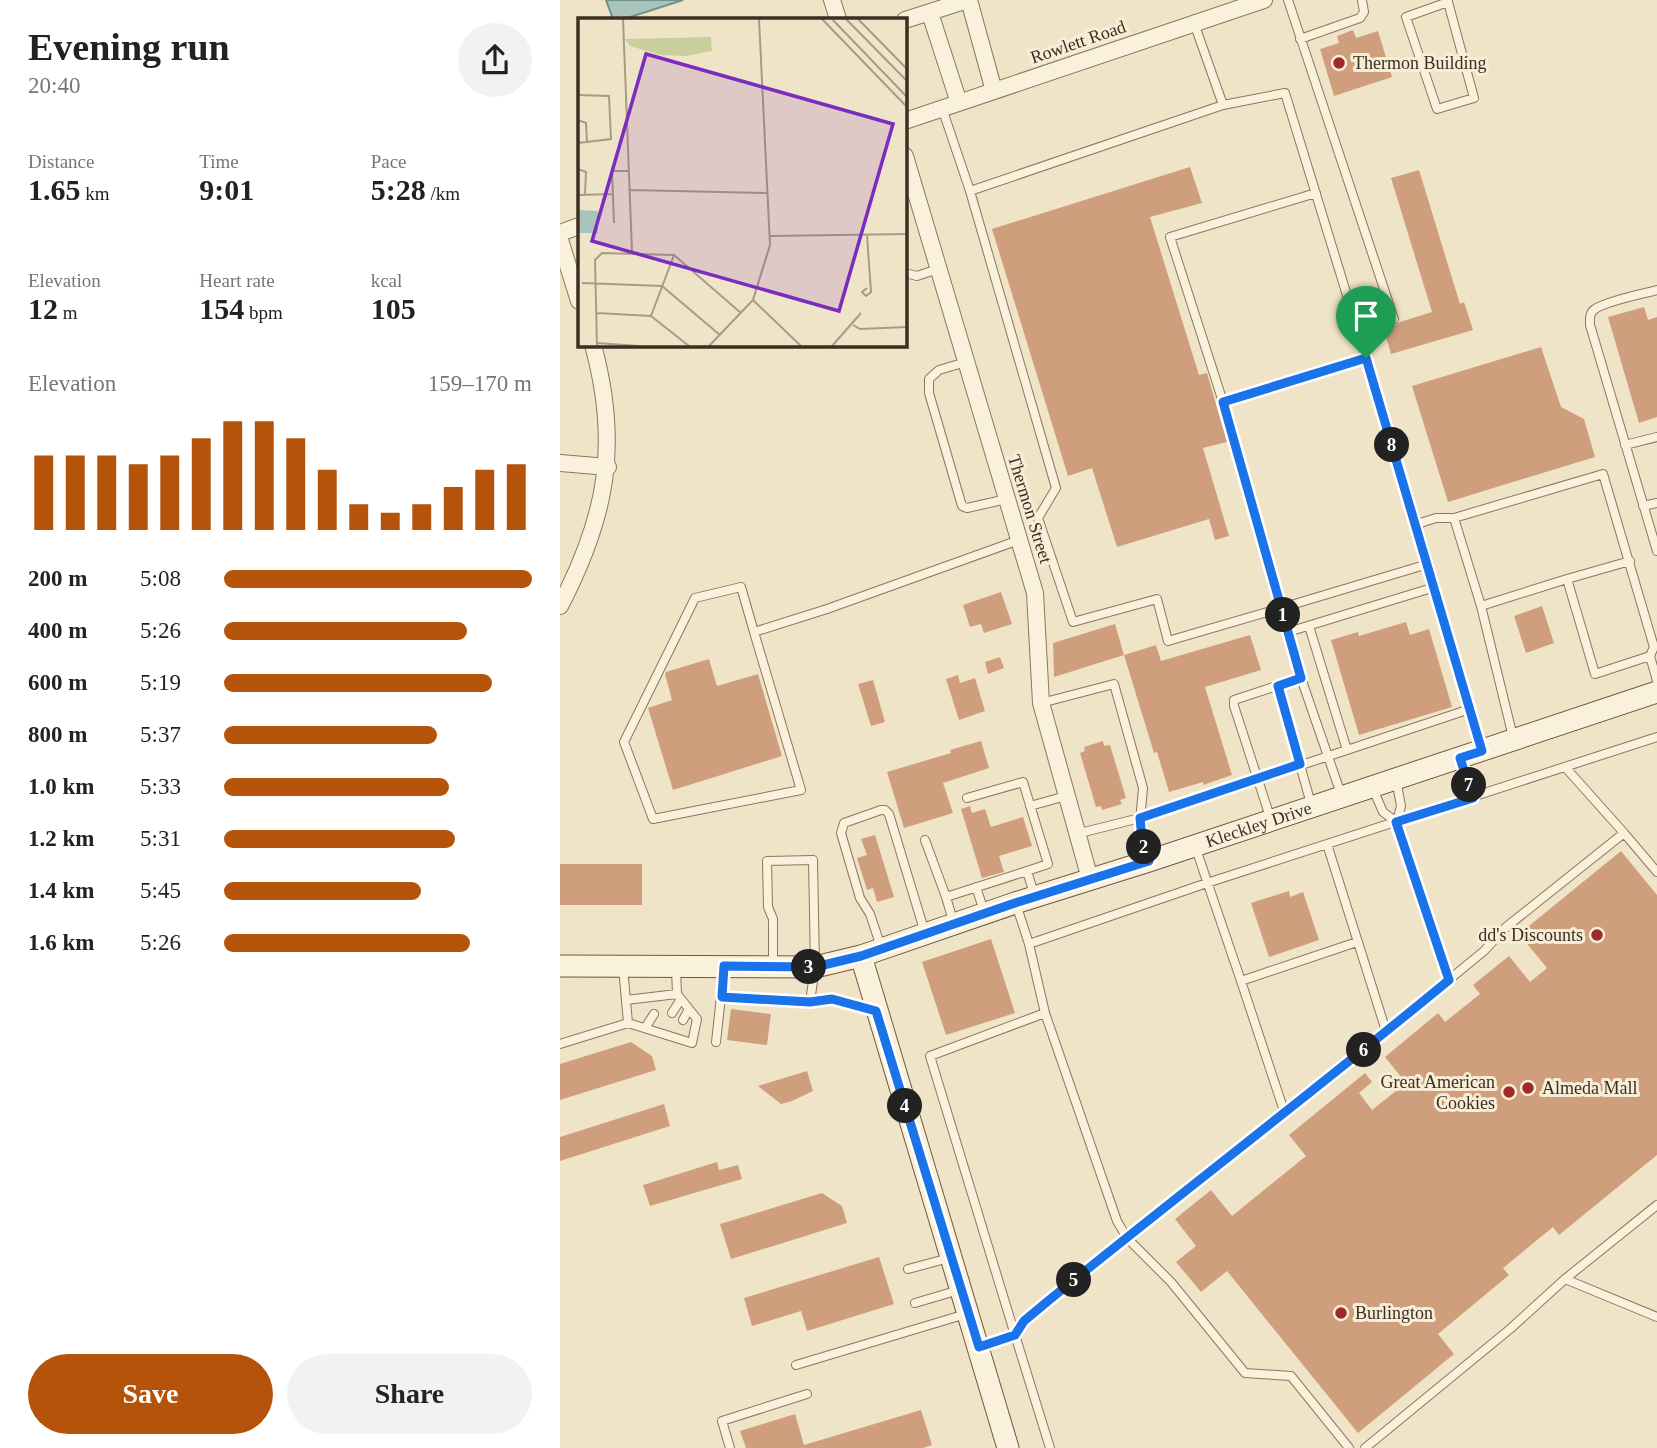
<!DOCTYPE html>
<html lang="en">
<head>
<meta charset="utf-8">
<style>
	body { margin:0; font-family:Georgia,serif; background:#f2f2f2; color:#222; height:100vh; display:flex; flex-direction:column; font-size:26px; white-space:nowrap }
	* { box-sizing:border-box; margin:0 }
	p { font-size:23px; color:#767676 }
	.icon { flex:none; width:38px; height:38px; fill:none; stroke:currentColor; stroke-width:2; stroke-linecap:round; stroke-linejoin:round }
	.map { position:relative; flex:1; overflow:hidden }
	.details { display:flex; flex-direction:column; background:#fff; width:560px }
	.details>* { flex:none }
	.pin { position:absolute; display:grid; place-items:center; width:60px; height:60px; color:#fff; margin:-72px -30px; border-radius:50% 50% 50% 0; rotate:-45deg; box-shadow:0 0 7px #0007 }
	.pin .icon { rotate:45deg }
	.km { position:absolute; width:35px; height:35px; margin:-18px; border-radius:50%; background:#222; color:#fff; font-size:19px; line-height:35px; text-align:center }
	.round { display:grid; place-items:center; flex:none; width:74px; height:74px; border-radius:37px; background:#f2f2f2 }
	.head { display:flex; align-items:center; justify-content:space-between; height:119px; padding:0 28px }
	h1 { font-size:38px; font-weight:600; line-height:52px }
	.metrics { display:grid; grid-template-columns:repeat(3,1fr); gap:10px; height:119px; padding:7px 28px }
	.metrics div { display:grid; align-content:center }
	.metrics b { font-size:30px; font-weight:600 }
	.metrics small { font-size:19px; font-weight:400 }
	.metrics p { font-size:19px }
	.chart { height:196px; padding:14px 28px }
	.chart p { display:flex; justify-content:space-between }
	.chart svg { width:100%; height:126px; margin-top:7px; stroke:#b45309; stroke-width:6 }
	.cta { display:flex; gap:14px; margin-top:auto; padding:14px 28px }
	.cta a { flex:1; height:80px; border-radius:42px; background:#b45309; color:#fff; font-size:28px; font-weight:600; line-height:80px; text-align:center }
	.cta a+a { background:#f2f2f2; color:#222 }
	ul { padding:0 28px; list-style:none; font-size:23px }
	li { display:grid; grid-template-columns:112px 84px 1fr; align-items:center; height:52px }
	li i { height:18px; border-radius:9px; background:#b45309 }
	main { display:flex; flex:1; min-height:0 }
	.map>svg:first-child { display:block }
	.water { fill:#a9c4bc; stroke:#6f938a; stroke-width:2 }
	.building { fill:#cf9f7d }
	.lines { fill:none; stroke-linecap:round; stroke-linejoin:round }
	.lane-casing { stroke:#8d765c; stroke-width:10 }
	.street-casing { stroke:#8d765c; stroke-width:18 }
	.secondary-casing { stroke:#6f573f; stroke-width:23 }
	.lane { stroke:#faf1dc; stroke-width:8 }
	.street { stroke:#faf1dc; stroke-width:16 }
	.secondary { stroke:#faf1dc; stroke-width:21 }
	.route-casing { stroke:#fff; stroke-width:14 }
	.route { stroke:#1a73e8; stroke-width:9 }
	.poi-dot { fill:#9e2a2b; stroke:#f7eed8; stroke-width:2.5 }
	.labels { text-anchor:middle; stroke-width:6; stroke-linejoin:round; paint-order:stroke }
	.street-label { font-size:18px; fill:#3d2e20; stroke:#f7eed8 }
	.poi-label { font-size:18px; fill:#3d2e20; stroke:#f7eed8; text-anchor:start }
	.inset-road { fill:none; stroke:#a89b85; stroke-width:2 }
	.view { fill:#7b2cbf; fill-opacity:0.15; stroke:#7b2cbf; stroke-width:3.5 }
	.inset-edge { fill:none; stroke:#3d2e20; stroke-width:3.5 }
</style>
</head>
<body>
<main>
<section class="details">
<div class="head"><div><h1>Evening run</h1><p>20:40</p></div><a class="round"><svg class="icon" aria-label="share" viewBox="0 0 24 24"><path d="M12 15V3M7 8l5-5 5 5M5 13v7h14v-7"/></svg></a></div>
<div class="metrics">
<div><p>Distance</p><b>1.65<small> km</small></b></div>
<div><p>Time</p><b>9:01</b></div>
<div><p>Pace</p><b>5:28<small> /km</small></b></div>
</div>
<div class="metrics">
<div><p>Elevation</p><b>12<small> m</small></b></div>
<div><p>Heart rate</p><b>154<small> bpm</small></b></div>
<div><p>kcal</p><b>105</b></div>
</div>
<div class="chart"><p><span>Elevation</span>159–170 m</p>
<svg viewBox="0 0 160 44" preserveAspectRatio="none"><path d="M5 44V18M15 44V18M25 44V18M35 44V21M45 44V18M55 44V12M65 44V6M75 44V6M85 44V12M95 44V23M105 44V35M115 44V38M125 44V35M135 44V29M145 44V23M155 44V21"/></svg>
</div>
<ul>
<li><b>200 m</b>5:08<i style="width:100%"></i></li>
<li><b>400 m</b>5:26<i style="width:79%"></i></li>
<li><b>600 m</b>5:19<i style="width:87%"></i></li>
<li><b>800 m</b>5:37<i style="width:69%"></i></li>
<li><b>1.0 km</b>5:33<i style="width:73%"></i></li>
<li><b>1.2 km</b>5:31<i style="width:75%"></i></li>
<li><b>1.4 km</b>5:45<i style="width:64%"></i></li>
<li><b>1.6 km</b>5:26<i style="width:80%"></i></li>
</ul>
<div class="cta"><a>Save</a><a>Share</a></div>
</section>
<div class="map">
<svg width="1097" height="1448" viewBox="0 0 1097 1448">
	<rect width="100%" height="100%" fill="#f0e4c8"/>
	<path class="water" d="M46 0H123L64 19H53Z"/>
	<path class="building" d="M793 30 796 38 818 31 832 77 774 96 760 49 779 43 777 36Z
		M630 167 642 203 590 217 639 375 647 373 667 442 643 448 669 536 655 540 649 519 557 547 532 468 508 476 432 229Z
		M859 170 900 304 904 302 913 330 831 354 823 327 835 325 840 322 872 312 831 178Z
		M1084 307 1088 320 1097 317V417L1079 423 1048 317Z
		M981 347 1001 407 1024 419 1035 457 888 502 852 386Z
		M441 592 452 624 424 633 421 624 410 627 403 605Z
		M982 606 994 643 966 653 954 616Z
		M846 622 850 635 869 629 892 707 799 735 771 640 798 632 799 636Z
		M555 624 564 655 494 677 493 643Z
		M690 635 701 670 645 687 672 775 643 785V782L609 792 597 752 594 753 564 655 596 645 601 661Z
		M440 657 444 668 428 674 425 662Z
		M149 659 157 686 198 674 222 756 113 790 88 708 112 700 105 674 106 672Z
		M398 675 400 683 415 678 425 711 399 720 386 679Z
		M313 680 325 722 311 726 298 684Z
		M421 741 429 768 383 783 393 813 344 828 327 772 391 753 390 750Z
		M543 741 544 746 550 745 566 798 560 800 562 804 542 810 541 806 536 807 520 753 525 751 524 747Z
		M410 806 412 813 425 809 431 827 463 817 472 846 439 856 444 872 422 878 401 809Z
		M315 835 334 897 317 902 313 888 307 890 297 858 307 855 301 839Z
		M1061 851 1097 895V1155L999 1235 993 1227 943 1268 949 1275 878 1334 894 1354 798 1433 667 1271 641 1292 616 1262 636 1246 615 1219 651 1190 672 1216 746 1156 729 1135 805 1073 812 1082 799 1093 812 1110 846 1083 825 1057 878 1013 885 1022 920 994 913 985 949 956 970 982 987 968 959 934Z
		M0 864H82V905H0Z
		M729 891 730 897 743 892 759 940 709 957 691 903Z
		M431 939 455 1013 386 1035 362 962Z
		M171 1009 211 1014 207 1045 167 1040Z
		M71 1042 92 1056 96 1070 0 1100V1064Z
		M247 1071 253 1091 232 1101 221 1104 198 1086Z
		M104 1104 110 1126 0 1161V1137Z
		M157 1162 159 1170 178 1165 182 1179 90 1206 83 1185Z
		M262 1193 282 1206 287 1223 171 1259 160 1224Z
		M319 1257 334 1304 247 1331 241 1311 192 1326 184 1298Z
		M361 1410 372 1445 363 1448H186L180 1431 235 1414 244 1445Z"/>
	<g class="lines">
		<defs>
			<path id="lane" d="M728 0 834 319
				M888 0V2L914 98 877 109 846 17 888 2
				M634 23 663 105
				M740 39 800 18 804 12 802 0
				M382 108 410 191 496 488 478 518 513 622 597 599 608 641 721 608 741 678 782 797
				M410 191 663 105 725 93 857 524 922 748
				M345 273 357 276 378 269
				M1097 290C1082 294 1046 301 1035 309 1029 313 1030 319 1030 325L1097 551
				M806 358 663 402 721 608 868 564
				M406 362 379 370 369 379V393L402 506 407 508 447 499
				M663 402 610 237 756 193
				M1065 445 1097 437
				M1083 506 1097 503
				M894 518 921 606 953 737
				M857 524 876 518H894L1043 474 1094 647 1090 656 1097 681
				M1007 579 1070 561
				M921 606 1007 579 1035 674 1090 656
				M749 626 787 750 910 709
				M194 632 181 587 135 598 64 742 93 819 241 790 194 632 267 609 459 540
				M728 632 875 587
				M718 686 751 804
				M481 703 554 684 583 788 580 821 582 840 588 859
				M900 758 913 798
				M1005 767 1064 833
				M836 779 841 806 837 822 889 980
				M813 789 823 812 837 822
				M407 798 463 782 488 864 467 871 474 894
				M470 806 506 796
				M711 820 674 706V700L741 678
				M516 834 580 818 787 750
				M365 840 386 897 467 871
				M767 844 826 1031
				M635 846 681 981 797 942
				M416 887 424 911
				M386 897 394 924
				M456 904 469 944 485 1013 557 1221 567 1238 464 1321 455 1335 490 1448
				M469 944 647 883 1097 737
				M321 947 310 914 300 898 281 833 284 823 321 810H325L329 814 365 933
				M213 964V919L208 907 207 861 253 860 255 967 250 1002
				M681 981 725 1114
				M162 997 250 1002 272 999 313 1010
				M66 1000 117 994 116 968
				M112 1013 121 999
				M123 1020 129 1009
				M68 1023 132 1043 137 1019 117 994
				M85 1028 94 1014
				M156 1042 164 969
				M0 1044 68 1023 63 967
				M348 1269 389 1258
				M1005 1279 1097 1317
				M355 1303 399 1290
				M419 1347 455 1335 370 1056 485 1013
				M236 1365 406 1314
				M170 1448 162 1421 247 1394
				M789 1448 731 1376 685 1373 611 1282 567 1238 671 1153 725 1114 924 951 945 928 1064 833 1097 872
				M805 1448 950 1329 1005 1279 1097 1205"/>
			<path id="street" d="M272 0 278 19
				M409 0 434 91
				M370 13 399 103
				M345 20 408 0
				M345 121 704 0
				M345 156 475 593 481 703 530 879
				M0 233 19 226
				M0 240 19 301
				M0 463 48 467
				M0 606C47 516 60 444 33 345"/>
			<g id="secondary">
				<path d="M301 956 448 1448"/>
				<path id="s1" d="M0 966 255 967 301 956 455 903 589 861 1097 692"/>
			</g>
		</defs>
		<use href="#lane" class="lane-casing"/>
		<use href="#street" class="street-casing"/>
		<use href="#secondary" class="secondary-casing"/>
		<use href="#lane" class="lane"/>
		<use href="#street" class="street"/>
		<use href="#secondary" class="secondary"/>
	</g>
	<g class="lines">
		<defs>
			<path id="route" d="M806 358 922 751 900 758 913 798 836 822 889 980C757 1089 621 1193 488 1301L464 1321 455 1335 419 1347 316 1011 272 999 250 1002 162 997 164 966 255 967 301 956 455 903 589 861 582 839 580 818 740 764 718 686 741 678 663 402Z"/>
		</defs>
		<use href="#route" class="route-casing"/>
		<use href="#route" class="route"/>
	</g>
	<g class="poi-dot">
		<circle cx="779" cy="63" r="7"/>
		<circle cx="1037" cy="935" r="7"/>
		<circle cx="968" cy="1088" r="7"/>
		<circle cx="949" cy="1092" r="7"/>
		<circle cx="781" cy="1313" r="7"/>
	</g>
	<g class="labels">
		<g class="street-label">
			<text transform="translate(518 42) rotate(-19)" y="6">Rowlett Road</text>
			<text transform="translate(470 509) rotate(73)" y="6">Thermon Street</text>
			<text dy="6" stroke="none"><textPath href="#s1" startOffset="721">Kleckley Drive</textPath></text>
		</g>
		<g class="poi-label">
			<text x="793" y="69">Thermon Building</text>
			<text x="1023" y="941" text-anchor="end">dd's Discounts</text>
			<text x="935" y="1088" text-anchor="end">Great American<tspan x="935" dy="21">Cookies</tspan></text>
			<text x="982" y="1094">Almeda Mall</text>
			<text x="795" y="1319">Burlington</text>
		</g>
	</g>
	<g transform="translate(18 18)">
		<rect width="329" height="329" fill="#f0e4c8"/>
		<path d="M133 19 134 33 107 38 82 37 52 28 47 21Z" fill="#c9cf9b"/>
		<path d="M0 192 20 193V215H0Z" fill="#a9c4bc"/>
		<path class="inset-road" d="M45 1 54 234M244 1 329 89M254 1 329 79M268 1 329 63M280 1 329 51M0 77 31 78 33 121 0 125M0 102 8 105 9 124M0 151 8 154 7 176M52 172 190 175M0 177 34 176M36 205 34 153H51M289 217 293 274 288 278 284 274 289 270M192 218 329 216M4 265 84 268 142 317M175 282 223 328M19 295 73 298 111 328M73 298 96 237M275 307 282 311 329 309M19 325 60 328M19 328 17 242 24 235 96 237 163 295M131 328 175 282 192 227 181 1M254 328 283 295"/>
		<path class="view" d="M68 36 315 106 261 293 14 223Z"/>
		<rect width="329" height="329" class="inset-edge"/>
	</g>
</svg>
<div class="pin" style="left:806px;top:358px;background:#1e9e55"><svg class="icon" aria-label="arrive" viewBox="0 0 24 24"><path d="M6 21V4h12l-3 4 3 4H6"/></svg></div>
<b class="km" style="left:723px;top:615px">1</b>
<b class="km" style="left:584px;top:847px">2</b>
<b class="km" style="left:249px;top:967px">3</b>
<b class="km" style="left:345px;top:1106px">4</b>
<b class="km" style="left:514px;top:1280px">5</b>
<b class="km" style="left:804px;top:1050px">6</b>
<b class="km" style="left:909px;top:785px">7</b>
<b class="km" style="left:832px;top:445px">8</b>
</div>
</main>
</body>
</html>
